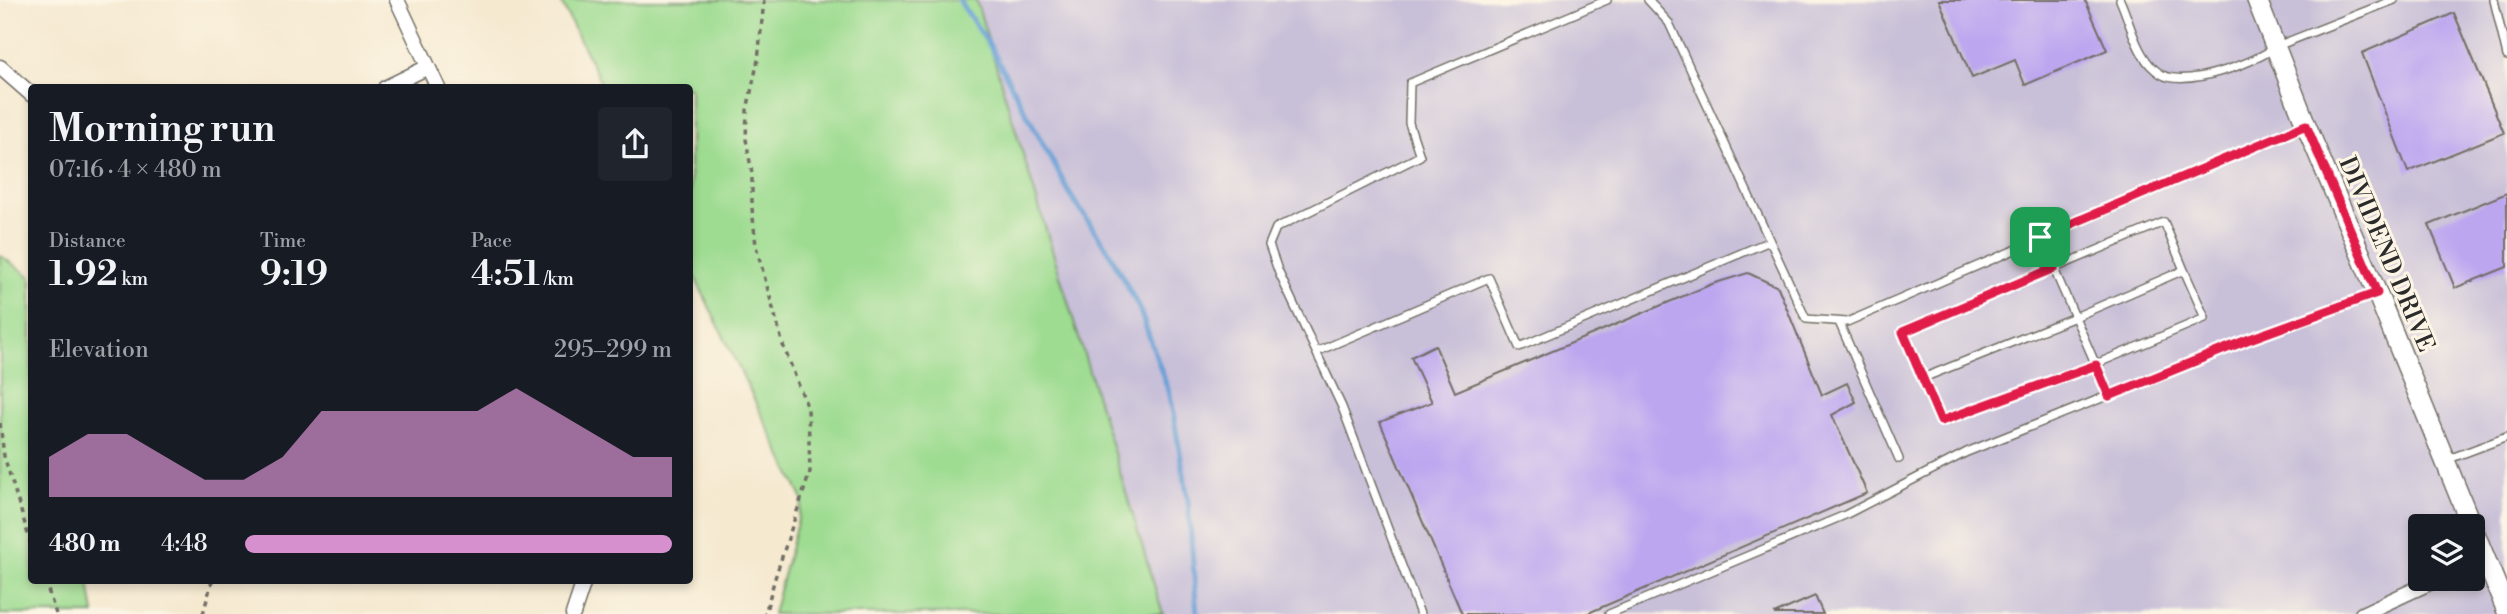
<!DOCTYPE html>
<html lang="en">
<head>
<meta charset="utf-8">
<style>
	body { margin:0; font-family:"Libre Bodoni",serif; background:#20242c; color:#f1f3f6; height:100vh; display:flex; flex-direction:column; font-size:26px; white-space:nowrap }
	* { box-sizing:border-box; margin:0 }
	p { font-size:23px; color:#9ea1a6 }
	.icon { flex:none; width:38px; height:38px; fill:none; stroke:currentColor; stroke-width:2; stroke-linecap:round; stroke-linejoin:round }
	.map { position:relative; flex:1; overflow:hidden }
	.sheet { position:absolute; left:28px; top:84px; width:665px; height:500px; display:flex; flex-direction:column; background:#171b24; border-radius:7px; box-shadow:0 4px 10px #0003 }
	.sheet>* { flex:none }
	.tools { position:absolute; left:2408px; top:514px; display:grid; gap:14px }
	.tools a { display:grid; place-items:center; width:77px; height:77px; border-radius:7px; background:#171b24; box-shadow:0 4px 10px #0003; font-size:35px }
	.pin { position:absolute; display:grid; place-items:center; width:60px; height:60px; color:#fff; margin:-30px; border-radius:14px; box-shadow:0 4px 10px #0006 }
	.round { display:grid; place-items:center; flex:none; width:74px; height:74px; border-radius:7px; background:#20242c }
	.overview { display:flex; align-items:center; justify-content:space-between; height:119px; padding:0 21px }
	h1 { font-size:38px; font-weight:600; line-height:52px }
	.figures { display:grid; grid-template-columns:repeat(3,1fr); gap:10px; height:119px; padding:7px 21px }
	.figures div { display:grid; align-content:center }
	.figures b { font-size:35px; font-weight:600 }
	.figures small { font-size:19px; font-weight:400 }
	.figures p { font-size:19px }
	.chart { height:196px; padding:14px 21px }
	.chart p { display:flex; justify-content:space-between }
	.chart svg { width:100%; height:126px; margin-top:7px; fill:#d690ce; opacity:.7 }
	ul { padding:0 21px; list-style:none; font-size:23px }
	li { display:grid; grid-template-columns:112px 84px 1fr; align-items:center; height:52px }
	li i { height:18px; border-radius:9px; background:#d690ce }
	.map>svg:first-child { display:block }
	.industrial { fill:#c8bfd8; fill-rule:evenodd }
	.green { fill:#9edc91; stroke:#64845e; stroke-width:2 }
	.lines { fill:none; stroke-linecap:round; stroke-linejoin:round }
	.stream { stroke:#669fd5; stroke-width:5 }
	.building { fill:#bca6f0 }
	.lane-casing { stroke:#726e65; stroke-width:10 }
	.street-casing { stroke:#726e65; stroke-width:17 }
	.secondary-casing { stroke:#726e65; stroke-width:22 }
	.path { stroke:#726e65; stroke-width:3.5; stroke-dasharray:5 5; stroke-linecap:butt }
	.lane { stroke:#fff; stroke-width:7 }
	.street { stroke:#fff; stroke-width:14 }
	.secondary { stroke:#fff; stroke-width:19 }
	.route-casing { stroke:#fff; stroke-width:14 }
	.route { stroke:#e11d48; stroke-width:9 }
	.labels { text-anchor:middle; stroke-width:6; stroke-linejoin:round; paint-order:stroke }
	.street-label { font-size:24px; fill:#2b2b2b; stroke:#fcf5e5 }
</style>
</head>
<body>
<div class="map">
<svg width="2507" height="614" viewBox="0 0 2507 614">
	<rect width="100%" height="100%" fill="#fcf5e5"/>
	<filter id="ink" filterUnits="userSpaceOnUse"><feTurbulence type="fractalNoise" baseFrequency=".0143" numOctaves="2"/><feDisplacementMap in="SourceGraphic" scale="14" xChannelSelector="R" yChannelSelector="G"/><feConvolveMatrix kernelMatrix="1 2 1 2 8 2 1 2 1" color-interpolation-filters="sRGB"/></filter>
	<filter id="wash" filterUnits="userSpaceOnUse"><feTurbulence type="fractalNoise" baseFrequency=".00686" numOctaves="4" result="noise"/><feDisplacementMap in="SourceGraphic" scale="28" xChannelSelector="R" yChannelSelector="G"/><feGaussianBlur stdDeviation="1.57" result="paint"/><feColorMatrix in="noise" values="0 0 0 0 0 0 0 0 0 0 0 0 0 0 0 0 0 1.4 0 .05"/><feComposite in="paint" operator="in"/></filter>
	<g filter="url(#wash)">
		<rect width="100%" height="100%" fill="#f5e9d0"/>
		<path class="industrial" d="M976 0H2507V614H1163ZM2420 527H2473V579H2420Z"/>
		<path class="green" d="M560 0H976L1163 614H773L803 500 690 267V88L603 87Z
			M0 255 31 277 32 581H89L94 614H0Z"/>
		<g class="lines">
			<path class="stream" d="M959 0 990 46 1071 196 1108 250 1139 308 1170 395 1188 499 1197 614"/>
		</g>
		<g id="blocks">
			<path class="building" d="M1939 0H2085L2107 50 2025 85 2015 60 1972 78Z
				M2454 13 2504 133 2408 172 2362 53Z
				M2507 193V267L2455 288 2429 225Z
				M1748 273 1778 287 1822 395 1847 383 1856 402 1832 415 1867 493 1586 614H1462L1380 422 1432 402 1411 357 1435 345 1455 392 1712 284Z
				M1815 596 1823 614H1774Z"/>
		</g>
	</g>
	<g filter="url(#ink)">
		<use href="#blocks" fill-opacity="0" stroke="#726e65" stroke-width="2"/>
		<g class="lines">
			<defs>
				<path id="lane" d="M1648 0 1669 23 1806 319 1847 322 2305 125
					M2120 0C2129 20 2135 48 2150 65 2154 69 2162 76 2168 77 2196 84 2254 63 2277 46L2394 0
					M2494 0 2507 56
					M2040 237 2109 395
					M1839 322 1899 459
					M1316 352 1489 278 1519 347 1770 241
					M1923 378 1903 332 2164 222 2184 270 2075 317 1923 378 1941 421 2096 364 2205 318 2184 270
					M2446 460 2507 437
					M1420 614 1342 407 1279 273 1269 245 1276 228 1420 156 1409 123 1410 83 1607 0
					M1609 614 1845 515 1967 452 2247 340 2377 293"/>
				<path id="street" d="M397 0 438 88
					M0 67 32 95
					M385 88 428 67
					M573 614 584 581
					M2362 614 2438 579"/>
				<path id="secondary" d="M2257 0 2306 125 2377 293 2472 527
					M2473 529 2507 611"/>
			</defs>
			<use href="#lane" class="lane-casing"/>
			<use href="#street" class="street-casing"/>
			<use href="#secondary" class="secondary-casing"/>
			<path class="path" d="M764 0 758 60 747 110 746 139 752 174V208L756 246 783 345 808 409 810 472 775 578 765 614
				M0 423 4 456 32 547
				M45 581 56 614
				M203 614 212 581"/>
			<use href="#lane" class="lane"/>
			<use href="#street" class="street"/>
			<use href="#secondary" class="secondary"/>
		</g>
	</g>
	<g class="lines" filter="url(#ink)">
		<defs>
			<path id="route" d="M2306 125 2377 293 2247 340 2109 396 2096 365 1941 421 1903 332 2054 268 2040 237Z"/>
		</defs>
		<use href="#route" class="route-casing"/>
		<use href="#route" class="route"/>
	</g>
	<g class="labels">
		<g class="street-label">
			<text transform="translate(2387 254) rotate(67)" y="8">DIVIDEND DRIVE</text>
		</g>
	</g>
</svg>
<div class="tools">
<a><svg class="icon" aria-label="layers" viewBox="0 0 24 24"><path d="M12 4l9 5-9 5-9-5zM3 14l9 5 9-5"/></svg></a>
</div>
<div class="pin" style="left:2040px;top:237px;background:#1e9e55"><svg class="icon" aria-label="arrive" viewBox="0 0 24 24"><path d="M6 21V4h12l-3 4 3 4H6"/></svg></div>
<section class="sheet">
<div class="overview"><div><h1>Morning run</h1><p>07:16 · 4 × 480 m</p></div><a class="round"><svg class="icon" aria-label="share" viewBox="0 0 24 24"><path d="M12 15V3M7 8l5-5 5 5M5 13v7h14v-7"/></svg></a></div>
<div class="figures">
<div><p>Distance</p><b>1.92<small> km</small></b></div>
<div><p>Time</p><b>9:19</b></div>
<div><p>Pace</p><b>4:51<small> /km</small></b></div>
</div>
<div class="chart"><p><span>Elevation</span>295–299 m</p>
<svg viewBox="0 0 160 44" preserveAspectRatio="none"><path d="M0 44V30L10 22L20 22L30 30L40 38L50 38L60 30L70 14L80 14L90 14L100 14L110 14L120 6L130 14L140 22L150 30L160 30V44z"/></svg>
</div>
<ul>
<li><b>480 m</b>4:48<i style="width:100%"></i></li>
</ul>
</section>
</div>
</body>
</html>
